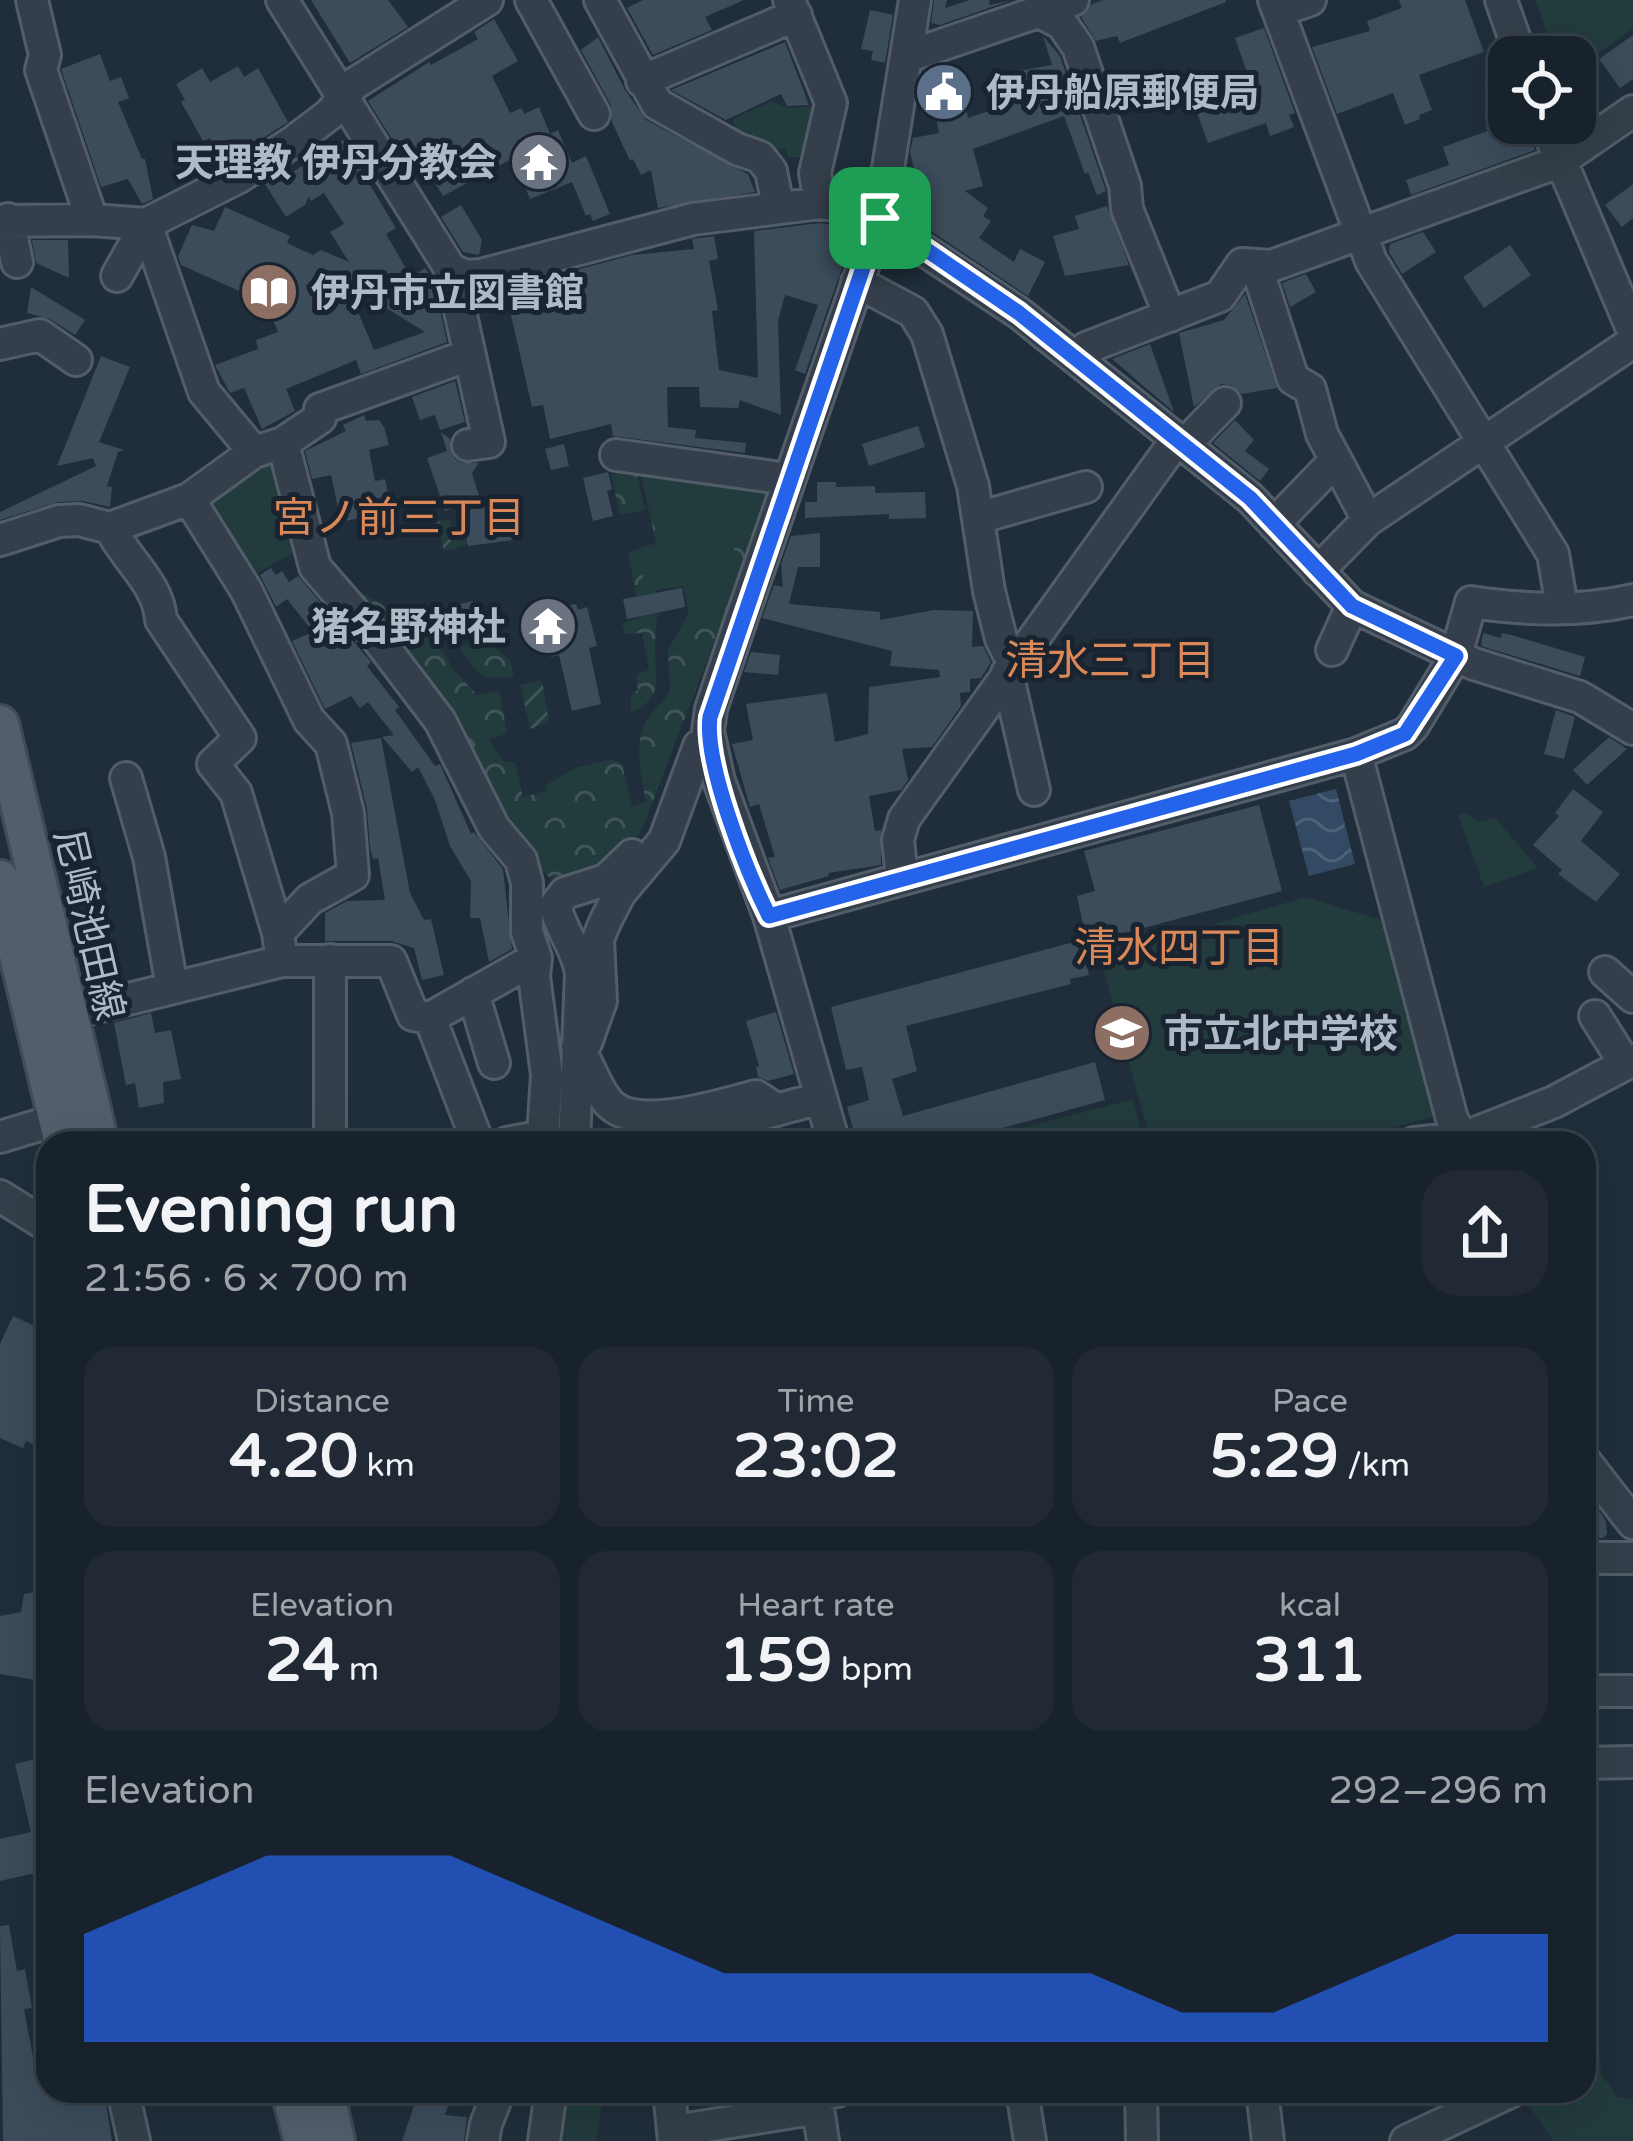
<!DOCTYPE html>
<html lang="en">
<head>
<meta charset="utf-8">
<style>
	body { margin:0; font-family:"Varela Round","Noto Sans JP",sans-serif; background:#212a34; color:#f1f3f6; height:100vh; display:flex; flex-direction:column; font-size:45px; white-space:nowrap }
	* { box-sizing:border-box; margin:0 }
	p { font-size:39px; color:#9fa4a9 }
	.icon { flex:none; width:66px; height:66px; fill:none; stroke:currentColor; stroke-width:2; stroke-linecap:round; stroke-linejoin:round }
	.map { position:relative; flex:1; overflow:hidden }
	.panel { position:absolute; left:36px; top:1131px; width:1560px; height:972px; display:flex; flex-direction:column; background:#18222c; border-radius:36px; box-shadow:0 12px 48px #0002,0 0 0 3px #363f48 }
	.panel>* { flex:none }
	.buttons { position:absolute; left:1488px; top:36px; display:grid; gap:24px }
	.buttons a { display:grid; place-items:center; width:108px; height:108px; border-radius:24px; background:#18222c; box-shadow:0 12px 48px #0002,0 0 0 3px #363f48; font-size:60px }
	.pin { position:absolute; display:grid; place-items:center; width:102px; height:102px; color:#fff; margin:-51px; border-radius:24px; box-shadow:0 6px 18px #0006 }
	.round { display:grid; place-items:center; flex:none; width:126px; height:126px; border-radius:36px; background:#212a34 }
	.head { display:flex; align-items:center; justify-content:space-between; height:204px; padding:0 48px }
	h1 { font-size:66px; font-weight:700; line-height:90px }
	.figures { display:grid; grid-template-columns:repeat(3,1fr); gap:18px; height:204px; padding:12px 48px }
	.figures div { display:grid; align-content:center; border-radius:30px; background:#212a34; text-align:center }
	.figures b { font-size:60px; font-weight:700 }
	.figures small { font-size:33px; font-weight:400 }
	.figures p { font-size:33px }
	.chart { height:336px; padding:24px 48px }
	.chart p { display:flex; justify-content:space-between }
	.chart svg { width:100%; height:216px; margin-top:12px; fill:#2563eb; opacity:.7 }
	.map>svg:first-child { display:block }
	.forest { fill:url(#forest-crowns) }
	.park { fill:#223b3c }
	.garden { fill:url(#garden-furrows) }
	.water { fill:url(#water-waves) }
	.building { fill:#3c4c5b; fill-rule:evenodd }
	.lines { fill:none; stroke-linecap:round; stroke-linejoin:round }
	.minor-casing { stroke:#525d69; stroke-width:36 }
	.major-casing { stroke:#404b57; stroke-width:42 }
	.minor { stroke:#343f4b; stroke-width:30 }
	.major { stroke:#525e6c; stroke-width:36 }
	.route-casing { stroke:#fff; stroke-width:24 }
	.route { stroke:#2563eb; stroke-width:15 }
	.labels { text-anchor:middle; stroke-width:10; stroke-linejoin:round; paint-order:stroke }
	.poi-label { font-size:39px; font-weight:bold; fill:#afbac7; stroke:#1a2430; text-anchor:start }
	.street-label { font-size:39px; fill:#afbac7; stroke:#1a2430 }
	.neighbourhood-label { font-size:42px; fill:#da8858; stroke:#1a2430 }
</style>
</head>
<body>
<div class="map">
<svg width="1633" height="2141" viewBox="0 0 1633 2141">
	<defs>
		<pattern id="forest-crowns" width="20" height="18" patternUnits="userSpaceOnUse" patternTransform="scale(3)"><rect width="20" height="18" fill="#223b3c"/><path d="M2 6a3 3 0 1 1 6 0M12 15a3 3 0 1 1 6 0" fill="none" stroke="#405557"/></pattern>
		<pattern id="garden-furrows" width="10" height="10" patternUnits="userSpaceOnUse" patternTransform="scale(3)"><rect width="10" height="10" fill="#223b3c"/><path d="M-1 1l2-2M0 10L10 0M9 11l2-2" fill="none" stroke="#405557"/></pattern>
		<pattern id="water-waves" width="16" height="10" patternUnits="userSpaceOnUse" patternTransform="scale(3)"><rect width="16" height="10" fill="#334a64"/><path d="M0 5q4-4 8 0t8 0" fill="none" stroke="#4e6279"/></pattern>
	</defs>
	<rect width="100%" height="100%" fill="#202e3b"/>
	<path class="forest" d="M636 470 645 510 620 515 611 475Z
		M640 470 774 486 641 832 602 873 551 879 526 854 325 572 397 613 403 629 427 623 453 669 477 695 499 690 507 733 489 740 504 762H515L523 797 546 791V785L575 768 613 759 622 764 632 806 646 802C641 775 631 737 652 713 659 705 665 701 670 690L668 650 689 613 683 586 655 590C659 616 656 624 655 648 655 678 665 698 631 712V696L638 690 636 674 649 670 642 633 625 634 622 623 640 618 628 552 656 543Z
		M486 639 510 661 514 676C479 683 478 672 458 646Z"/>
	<path class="park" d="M1535 0H1633V29L1576 69 1575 57H1567L1546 30Z
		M772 101 787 108 821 106 813 157H788L786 149 769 150 714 134 735 126 732 119Z
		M277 452 304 547 248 578 205 497Z
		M644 473 756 485 716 602 691 607 686 580 645 587 637 550 659 545Z
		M1466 813 1480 822 1495 818 1538 868 1484 887 1458 815Z
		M1306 897 1381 920 1436 1116 1334 1143H1151L1100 957Z
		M1133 1099 1144 1143H1018L1015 1130Z
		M1584 1991 1596 2003 1601 2073 1617 2097 1633 2099V2141H1554L1520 2094 1584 2091Z
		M563 2091H604L596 2141H557Z"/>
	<path class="garden" d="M449 519 451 526 462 523 467 545 444 551 437 522Z
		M542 680 549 722 530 729 520 685Z"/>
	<path class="water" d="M1336 789 1355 864 1309 876 1289 801Z"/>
	<path class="building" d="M311 0H388L408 27 350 63Z
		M643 0H744L705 17 712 30 653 55 627 8Z
		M934 0H947L945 8 970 0H989L990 5 1012 0 940 25 931 23Z
		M1103 0H1226V2L1120 43 1117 36 1096 41 1081 17 1092 4Z
		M1399 0H1465L1484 52 1419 75 1432 110 1419 115 1420 119 1405 125 1393 93 1337 114 1312 47 1370 31 1367 21 1402 8Z
		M870 10 893 15 885 63 871 60 873 51 861 49Z
		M494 19 518 61 492 76 510 113 522 108 524 114 539 107 550 134 558 130 572 163 586 156 610 214 593 221 590 214 586 216 572 182 530 199 513 158 443 196 420 159 409 166 368 101 429 62 431 65 478 39 474 32Z
		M1264 28 1295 113 1289 115 1294 127 1270 136 1266 123 1208 143 1194 104 1251 84 1235 38Z
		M1633 35V79L1620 88 1599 59Z
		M1043 36 1060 56 1106 191 1097 195 1088 172 1085 174 1064 116 973 149 983 186 965 191 988 208 983 216 991 221 979 238 1014 262 1020 249 1045 262 1028 296 901 211 905 185 915 172 910 152 913 138 939 133 929 83 959 76 968 118 1024 99 1019 71 1052 65Z
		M598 37 625 90 646 120 748 174 755 192 658 208 651 170 641 175 633 159 630 161 612 122 611 105 581 50Z
		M785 42 809 105 787 106 781 94 726 120 671 90Z
		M100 54 110 81 121 77 129 98 118 102 142 159H145L153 199 142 204 128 179 101 187 61 69Z
		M238 66 244 77 258 68 288 122 224 163 210 138 203 141 181 102 185 100 176 84 202 68 210 82Z
		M1510 123H1526L1535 150 1411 195 1406 180 1449 165 1443 147Z
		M343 140 396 228 386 234 411 277 425 268 434 282 447 342 361 374 356 360 286 389 295 411 262 429 244 388 230 393 215 365 258 349 256 340 278 332 266 303 181 265 178 256 192 225 214 231 225 207 290 236 287 243 313 255 321 250 349 262 330 232 344 224 324 193 311 201 309 196 305 205 286 217 265 184 288 169 291 173ZM346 283 425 332 374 350Z
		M1633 184V218L1622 227 1605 205Z
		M461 205 482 240 479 255 463 252 441 217Z
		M1107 206 1129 265 1065 276 1053 236 1079 229 1075 216Z
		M820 223 856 228 805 374 795 370 818 305 785 295 778 321 781 415 740 400 738 408 700 407 699 387H667L668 427 696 430 695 438 746 443 745 453 613 436 611 424 550 439 543 405 532 407 507 298 537 290 535 281 632 255 694 249 692 239 714 236 718 259 709 261 718 310 712 311 719 370 758 378 754 231Z
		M1423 232 1436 252 1402 274 1389 252 1390 244Z
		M32 240H68L69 278 36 263Z
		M1510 245 1531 275 1484 308 1463 277Z
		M1306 274 1316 292 1290 307 1282 283Z
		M31 287 85 320 75 335 50 319 27 313Z
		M1245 294 1277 388 1242 394 1231 385 1221 384 1194 407 1179 333 1224 320Z
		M1150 344 1174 412 1112 359Z
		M101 356 130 367 99 442 124 450 118 452 107 486 112 487 110 507 83 501 58 502 0 520V512L96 466 93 458 57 466Z
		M455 381 465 422 440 430 435 415 420 420 412 397Z
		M364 415 366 421 379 420 384 427 389 445 369 450 375 481 385 479 390 501 380 503 382 513 341 522 331 475 312 479 305 451 346 431 343 425Z
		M1235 420 1254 440 1245 451 1269 469 1260 481 1213 443Z
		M918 426 925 447 869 466 862 444Z
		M441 432 450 439 454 458 462 463H479L472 473 482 506 511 500 518 534 512 536 513 540 468 546 459 506 445 511 427 458 447 451Z
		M564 444 569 466 551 470 545 449Z
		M608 472 612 489 607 491 613 516 593 521 583 478Z
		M817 482H836V487L875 486V493L925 492 926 518 889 519V514L805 518V502H817Z
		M820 533V567H798L789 604 880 612V620L934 610 973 611 972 647 983 646 991 662 981 678 970 679V692L960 693 961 706 932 747 902 749 908 780 901 790 869 796 875 831 881 830V865L828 873 829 876 780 890 768 858 775 857 759 804 750 807 732 744 753 740 746 704 827 693 835 742 868 734 869 687 940 677 939 670 890 666 892 651 762 618 774 585 783 587 781 564 791 536Z
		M271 568 276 575 282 571 289 582 298 576 371 662 367 666 399 707 395 710 435 766 440 764 471 834 474 832 503 869 512 949 489 962 480 918H470L471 881 450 846 435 800 418 767 412 772 382 737 394 735 368 702 360 708 351 696 325 709 292 641 313 632 287 599 276 607 260 575Z
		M682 588 685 607 627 619 623 599Z
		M473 601 480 632 462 636 456 605Z
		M576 604 578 610 587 607 597 646 589 648 601 704 572 711 559 655 551 657 542 618 553 615 552 609Z
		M1483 633 1501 638 1502 633 1515 636 1585 657 1580 676 1481 646Z
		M751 652 780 655 778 675 744 672Z
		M1556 710 1575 717 1564 759 1544 754Z
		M1609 737 1627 749 1587 785 1573 770Z
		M381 738 410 893 424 920 431 919 444 975 422 980 414 948 391 941H325V913L347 901 385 900 378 858 373 859 370 848 367 809 351 743Z
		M1573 789 1603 812 1581 841 1620 874 1596 902 1558 874 1562 870 1533 845 1559 816 1555 813Z
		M1259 805 1282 891 1087 943 1077 896 1095 891 1084 851Z
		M1081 940 1089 975 1070 979 1071 984 906 1026 917 1071 892 1079 903 1116 1095 1062 1105 1100 948 1143H857L847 1107 869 1100 862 1067 846 1070 831 1007Z
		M776 1012 794 1074 768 1081 758 1077 756 1067 759 1066 746 1021Z
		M151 1013 155 1033 171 1030 181 1079 163 1082 164 1103 139 1108 135 1083 126 1085 114 1023Z
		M13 1316 48 1332V1451L26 1441 23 1448 0 1438V1344Z
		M1584 1509H1598L1606 1521 1607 1534 1603 1538H1584Z
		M48 1590V1682L0 1674V1616L21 1612 24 1594Z
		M48 1756V1875L41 1876 40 1872 0 1881V1839L31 1832 15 1764Z
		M9 1925 17 1971 25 1969 32 2008 24 2009 38 2084 46 2082 48 2091H104L112 2141H3L0 1926Z
		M419 2091H453L445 2115 467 2117 464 2141H402Z"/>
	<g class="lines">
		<defs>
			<path id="minor" d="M32 0 45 55 41 70 92 220
				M282 0 451 270 489 442 468 445
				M531 0 594 114
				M600 0 657 104 737 149 760 157 771 171 778 206
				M789 0 831 103 815 173 820 203
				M1274 0 1371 261 1553 554 1562 607
				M1501 0 1521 57
				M1278 11 1310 0
				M1040 12 1062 24 1078 47 1125 186 1127 209 1170 316
				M906 57 1073 0
				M642 81 796 15
				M1545 123 1633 331
				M8 219 17 262
				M0 221 92 220 146 224 239 177 293 142 330 114 354 84 487 0
				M146 224 204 392 254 452
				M1257 268 1293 379 1310 389 1322 434 1368 520
				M451 270 466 276 481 275 693 219 820 203 862 209 1019 313 1184 445 1250 498 1352 606 1474 664 1580 697 1633 729
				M117 276 146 224
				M857 282 913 312 927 334 973 486 989 591 1001 639 1014 664
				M0 344 40 335 76 360
				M1077 359 1086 348 1220 296 1242 264 1271 266 1559 162 1633 111
				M283 443 320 418V409L469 355
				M1184 445 1225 403
				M616 455 788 479
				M189 499 246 590 309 720 331 744 348 813 353 875 310 899 278 933 282 961
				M978 518 1086 487
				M1274 524 1335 461
				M110 528C126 560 159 584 161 620L240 738 213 764 236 793 278 933
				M0 540 59 521 79 520 110 528 189 499 254 452 283 443 315 567 380 642 440 721 494 828 521 860 527 883V932L536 958 430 1018 413 1015 391 961H282L68 1014
				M1318 571 1368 520 1633 342
				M1332 650 1352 606
				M1007 673 1034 790
				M710 740 699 746 664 841 620 893 606 920 598 939 601 1001 586 1043 577 1047C590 1064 595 1089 610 1104 638 1132 721 1105 756 1096L777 1110
				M1356 754 1452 1119 1465 1143
				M126 778 149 857 172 987
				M902 877 898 840 904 819 1177 439
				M769 916 1356 754 1405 734 1413 726 1456 655 1471 602C1524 610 1581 612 1633 600
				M330 960V1143
				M1605 972 1633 997
				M473 993 494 1063
				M1595 1016 1624 1062
				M430 1018 478 1143
				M0 1137 56 1120
				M507 1143 543 1136 547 1075 534 976 536 958
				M574 1143 581 974C578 949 561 931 555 906L565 893 606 880 632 855
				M631 1143 686 1134 821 1098
				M834 1143 769 916 719 781 708 731 711 709 740 623 880 218 915 0
				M1414 1143 1463 1138 1554 1102 1633 1060
				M0 1196 48 1226
				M1584 1460 1633 1523
				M1584 1558H1633
				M1584 1691H1633
				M1584 1763 1633 1762
				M123 2091 134 2141
				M669 2091 674 2141
				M1022 2091 1030 2141
				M1141 2091 1142 2141
				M1262 2091 1268 2141
				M675 2131 818 2108
				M483 2141 486 2124 499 2091
				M544 2141 551 2091
				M823 2141 816 2095 837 2091
				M1406 2141 1512 2091"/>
			<path id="major" d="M0 724 100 1143
				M0 879 63 1143
				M290 2091 303 2141
				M325 2091 336 2141"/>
		</defs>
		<use href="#minor" class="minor-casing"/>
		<use href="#major" class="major-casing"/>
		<use href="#minor" class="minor"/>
		<use href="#major" class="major"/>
	</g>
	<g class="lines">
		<defs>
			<path id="route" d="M880 218 1019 313 1250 498 1352 606 1456 656 1405 734 1356 754 769 916C747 872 704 764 710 717Z"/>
		</defs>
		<use href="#route" class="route-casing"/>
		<use href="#route" class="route"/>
	</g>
	<defs>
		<symbol id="civic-disc" viewBox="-11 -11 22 22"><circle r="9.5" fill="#5c6f8a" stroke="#1a2430"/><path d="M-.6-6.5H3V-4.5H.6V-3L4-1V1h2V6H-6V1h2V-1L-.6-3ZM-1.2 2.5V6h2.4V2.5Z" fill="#fff"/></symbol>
		<symbol id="temple-disc" viewBox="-11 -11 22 22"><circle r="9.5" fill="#6b7280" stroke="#1a2430"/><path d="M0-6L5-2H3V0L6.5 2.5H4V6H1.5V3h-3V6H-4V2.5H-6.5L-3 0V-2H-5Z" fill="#fff"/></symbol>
		<symbol id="library-disc" viewBox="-11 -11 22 22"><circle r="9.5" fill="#8d6e63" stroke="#1a2430"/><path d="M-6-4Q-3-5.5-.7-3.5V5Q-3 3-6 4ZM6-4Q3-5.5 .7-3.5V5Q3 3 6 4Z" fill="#fff"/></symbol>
		<symbol id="school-disc" viewBox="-11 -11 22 22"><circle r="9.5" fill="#8d6e63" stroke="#1a2430"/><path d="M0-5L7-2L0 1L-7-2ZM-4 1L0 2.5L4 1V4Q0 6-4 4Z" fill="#fff"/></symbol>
	</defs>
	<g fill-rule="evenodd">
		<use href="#civic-disc" x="911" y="59" width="66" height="66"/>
		<use href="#temple-disc" x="506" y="129" width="66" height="66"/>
		<use href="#library-disc" x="236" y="259" width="66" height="66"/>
		<use href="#temple-disc" x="515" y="593" width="66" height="66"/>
		<use href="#school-disc" x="1089" y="1000" width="66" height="66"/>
	</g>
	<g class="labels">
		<g class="poi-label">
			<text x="986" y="106">伊丹船原郵便局</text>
			<text x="497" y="176" text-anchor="end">天理教 伊丹分教会</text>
			<text x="311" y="306">伊丹市立図書館</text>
			<text x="506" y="640" text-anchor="end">猪名野神社</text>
			<text x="1164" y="1047">市立北中学校</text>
		</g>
		<g class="street-label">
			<text transform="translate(90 924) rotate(77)" y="14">尼崎池田線</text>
		</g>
		<g class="neighbourhood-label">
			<text x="399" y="532">宮ノ前三丁目</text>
			<text x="1110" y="675">清水三丁目</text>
			<text x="1179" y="962">清水四丁目</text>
		</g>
	</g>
</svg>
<div class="buttons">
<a><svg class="icon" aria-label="locate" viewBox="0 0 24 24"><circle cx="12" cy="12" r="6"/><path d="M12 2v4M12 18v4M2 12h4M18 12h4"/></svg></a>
</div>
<div class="pin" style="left:880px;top:218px;background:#1e9e55"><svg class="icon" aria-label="arrive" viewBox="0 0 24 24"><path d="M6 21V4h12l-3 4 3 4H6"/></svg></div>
<section class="panel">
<div class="head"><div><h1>Evening run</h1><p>21:56 · 6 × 700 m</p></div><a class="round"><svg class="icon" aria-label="share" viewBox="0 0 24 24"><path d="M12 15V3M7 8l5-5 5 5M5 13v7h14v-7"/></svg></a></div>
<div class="figures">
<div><p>Distance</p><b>4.20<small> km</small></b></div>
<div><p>Time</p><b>23:02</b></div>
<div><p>Pace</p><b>5:29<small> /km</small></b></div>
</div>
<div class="figures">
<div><p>Elevation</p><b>24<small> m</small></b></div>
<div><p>Heart rate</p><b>159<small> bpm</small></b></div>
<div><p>kcal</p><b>311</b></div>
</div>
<div class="chart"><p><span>Elevation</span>292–296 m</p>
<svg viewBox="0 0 160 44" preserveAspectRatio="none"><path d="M0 44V22L10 14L20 6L30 6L40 6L50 14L60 22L70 30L80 30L90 30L100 30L110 30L120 38L130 38L140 30L150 22L160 22V44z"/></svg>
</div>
</section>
</div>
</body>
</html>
